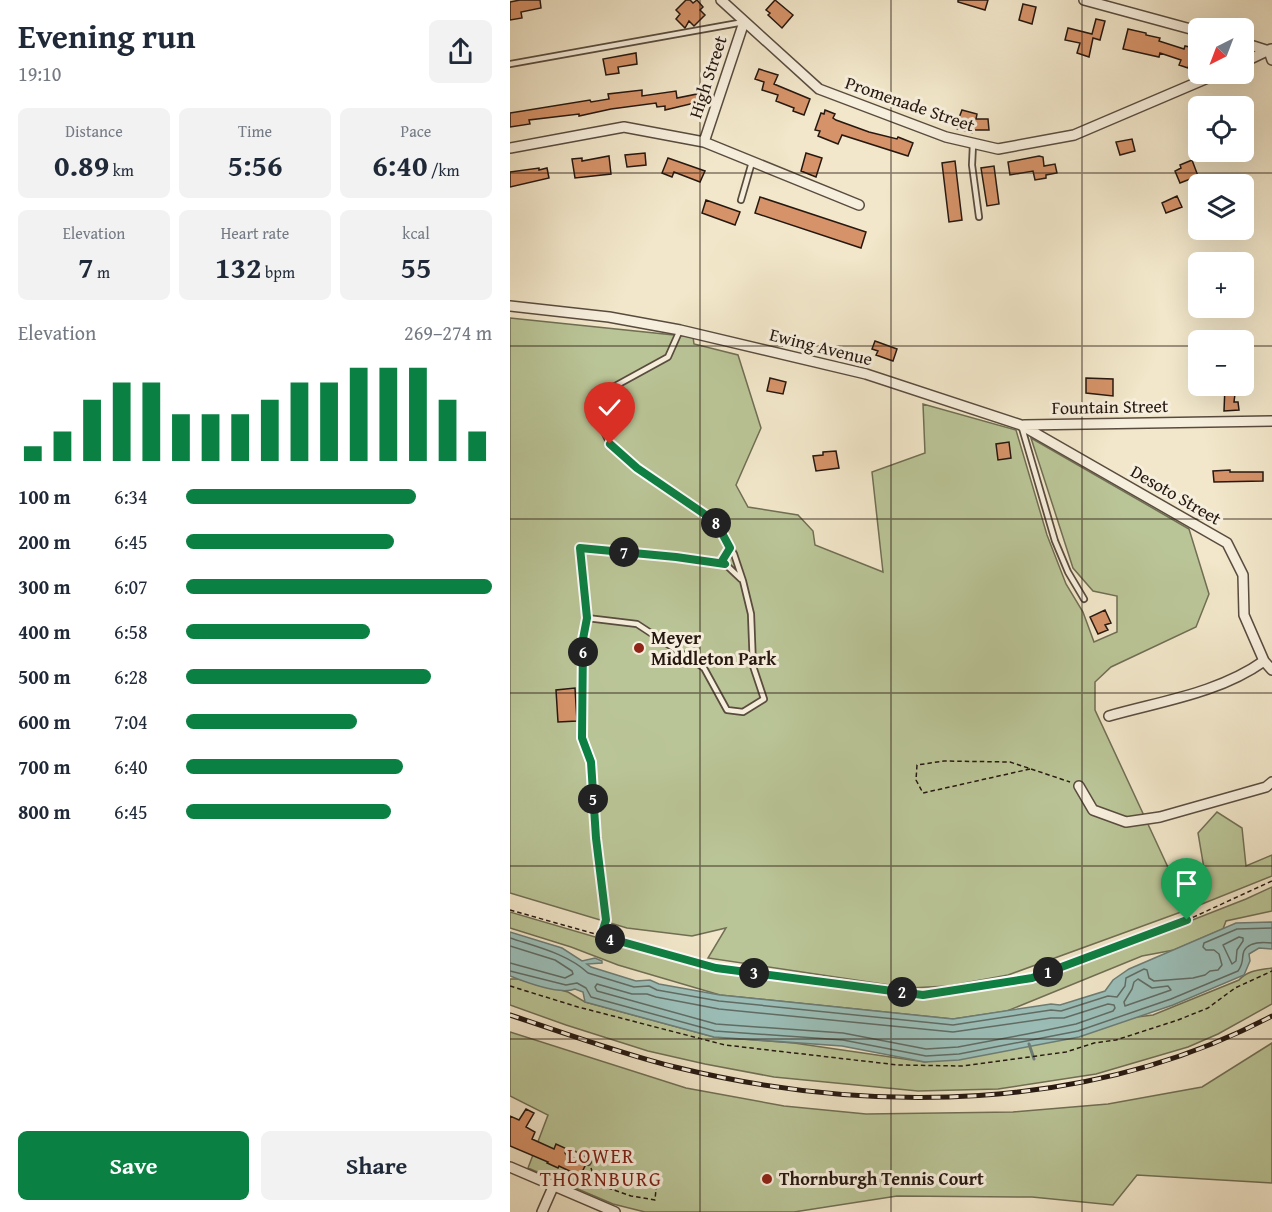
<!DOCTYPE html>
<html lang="en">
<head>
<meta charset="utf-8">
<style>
	body { margin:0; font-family:"Gentium Book Plus",serif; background:#f2f2f3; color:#1f2937; height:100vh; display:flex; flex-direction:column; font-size:22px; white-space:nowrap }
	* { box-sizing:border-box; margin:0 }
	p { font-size:20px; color:#747a83 }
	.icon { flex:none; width:33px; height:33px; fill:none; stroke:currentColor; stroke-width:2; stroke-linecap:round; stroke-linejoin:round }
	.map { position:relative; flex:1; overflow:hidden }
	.side { display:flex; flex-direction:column; background:#fff; width:510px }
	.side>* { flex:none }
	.needle { width:39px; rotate:222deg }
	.controls { position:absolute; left:678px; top:18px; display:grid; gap:12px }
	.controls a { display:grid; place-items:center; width:66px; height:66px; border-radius:9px; background:#fff; box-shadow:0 6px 24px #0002; font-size:30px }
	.pin { position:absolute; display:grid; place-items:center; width:51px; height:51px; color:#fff; margin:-62px -26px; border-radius:50% 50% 50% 0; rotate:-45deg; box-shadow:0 0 6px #0007 }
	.pin .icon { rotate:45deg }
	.km { position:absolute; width:30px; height:30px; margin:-15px; border-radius:50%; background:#222; color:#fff; font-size:16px; line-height:30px; text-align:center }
	.round { display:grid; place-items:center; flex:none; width:63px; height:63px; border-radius:9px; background:#f2f2f3 }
	.headline { display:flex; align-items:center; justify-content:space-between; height:102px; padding:0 18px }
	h1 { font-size:33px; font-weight:600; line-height:45px }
	.metrics { display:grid; grid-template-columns:repeat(3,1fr); gap:9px; height:102px; padding:6px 18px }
	.metrics div { display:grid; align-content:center; border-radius:9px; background:#f2f2f3; text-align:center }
	.metrics b { font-size:30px; font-weight:600 }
	.metrics small { font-size:16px; font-weight:400 }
	.metrics p { font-size:16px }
	.chart { height:168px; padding:12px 18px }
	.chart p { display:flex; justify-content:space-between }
	.chart svg { width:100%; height:108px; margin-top:6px; stroke:#0b8043; stroke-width:6 }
	.cta { display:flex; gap:12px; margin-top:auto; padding:12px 18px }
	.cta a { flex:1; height:69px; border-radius:9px; background:#0b8043; color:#fff; font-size:24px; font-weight:600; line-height:69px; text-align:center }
	.cta a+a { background:#f2f2f3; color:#1f2937 }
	ul { padding:0 18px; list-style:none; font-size:20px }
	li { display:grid; grid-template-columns:96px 72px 1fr; align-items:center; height:45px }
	li i { height:15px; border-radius:8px; background:#0b8043 }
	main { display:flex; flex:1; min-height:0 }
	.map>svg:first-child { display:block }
	.green { fill:#bac597; stroke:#706e54; stroke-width:1.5 }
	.water { fill:#9bbfb9; stroke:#6c7c76; stroke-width:1.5 }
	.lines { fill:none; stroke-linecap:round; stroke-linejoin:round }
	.shore { stroke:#606c65; stroke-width:1.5 }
	.stream { stroke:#6c7c76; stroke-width:3 }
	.building { fill:#d69369; stroke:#261811; stroke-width:1.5 }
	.service-casing { stroke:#594c3f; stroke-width:8 }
	.minor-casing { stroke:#594c3f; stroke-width:12 }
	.path { stroke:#261811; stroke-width:1.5; stroke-dasharray:4.5 3; stroke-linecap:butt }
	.service { stroke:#f7efdd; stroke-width:4.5 }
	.minor { stroke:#f7efdd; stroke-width:9 }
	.rail-casing { stroke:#261811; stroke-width:5 }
	.rail { stroke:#f7efdd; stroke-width:3; stroke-dasharray:9; stroke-linecap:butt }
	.route-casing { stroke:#fff; stroke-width:12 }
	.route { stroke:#0b8043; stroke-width:8 }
	.grid { fill:none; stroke:#261811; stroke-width:1.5; stroke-opacity:0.55 }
	.poi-dot { fill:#8f2418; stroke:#f7efdd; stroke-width:2 }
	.labels { text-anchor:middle; stroke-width:6; stroke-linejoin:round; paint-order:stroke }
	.street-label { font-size:18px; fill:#261811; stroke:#f7efdd }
	.poi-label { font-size:18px; font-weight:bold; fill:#261811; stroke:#f7efdd; text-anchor:start }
	.neighbourhood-label { font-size:20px; letter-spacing:1.5px; fill:#7a1f14; stroke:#f7efdd }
</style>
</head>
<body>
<main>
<section class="side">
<div class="headline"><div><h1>Evening run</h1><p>19:10</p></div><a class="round"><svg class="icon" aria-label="share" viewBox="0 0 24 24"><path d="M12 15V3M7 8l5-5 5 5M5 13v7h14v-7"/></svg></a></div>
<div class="metrics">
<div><p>Distance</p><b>0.89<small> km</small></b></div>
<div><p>Time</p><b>5:56</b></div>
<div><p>Pace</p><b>6:40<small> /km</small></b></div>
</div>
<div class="metrics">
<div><p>Elevation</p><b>7<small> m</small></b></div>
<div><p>Heart rate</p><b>132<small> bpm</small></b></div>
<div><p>kcal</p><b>55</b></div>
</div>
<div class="chart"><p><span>Elevation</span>269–274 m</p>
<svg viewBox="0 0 160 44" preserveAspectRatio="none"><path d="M5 44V38M15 44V32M25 44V19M35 44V12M45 44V12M55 44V25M65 44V25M75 44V25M85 44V19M95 44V12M105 44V12M115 44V6M125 44V6M135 44V6M145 44V19M155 44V32"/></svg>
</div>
<ul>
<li><b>100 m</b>6:34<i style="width:75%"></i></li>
<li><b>200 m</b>6:45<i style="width:68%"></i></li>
<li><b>300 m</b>6:07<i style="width:100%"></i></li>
<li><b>400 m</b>6:58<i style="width:60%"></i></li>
<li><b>500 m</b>6:28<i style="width:80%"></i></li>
<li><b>600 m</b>7:04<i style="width:56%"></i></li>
<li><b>700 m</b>6:40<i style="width:71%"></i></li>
<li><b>800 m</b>6:45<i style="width:67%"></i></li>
</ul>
<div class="cta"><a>Save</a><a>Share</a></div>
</section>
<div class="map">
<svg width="762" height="1212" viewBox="0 0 762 1212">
	<rect width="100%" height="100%" fill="#f2e7ca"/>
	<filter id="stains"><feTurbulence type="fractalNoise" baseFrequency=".00333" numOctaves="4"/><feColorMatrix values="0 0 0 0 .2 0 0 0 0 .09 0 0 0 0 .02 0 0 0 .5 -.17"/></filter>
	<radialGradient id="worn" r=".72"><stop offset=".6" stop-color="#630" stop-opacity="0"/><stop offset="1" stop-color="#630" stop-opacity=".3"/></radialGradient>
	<path class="green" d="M0 318 183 337 184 344 228 355 251 428 226 485 238 507 288 515 303 531 305 545 373 572 362 472 415 453 413 404 506 430 537 535 556 584 573 612 584 642 607 632V596L583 591 563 568 521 438 679 529 699 594 686 627 601 667 585 682V710L669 891 696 880 688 833 707 812 732 828 736 866 762 855V876L682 908 498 975 438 986 399 988 198 958 216 928 182 936 117 928 0 893Z
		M762 887V911L716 921 713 929 664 950 632 956 497 1011 443 1019 210 995 108 965 61 947 0 928V912L208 973 415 999 524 982 736 899Z
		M762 968V1004L708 1034 678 1047 586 1074 488 1089 408 1091 264 1077 195 1064 138 1051 56 1025 0 1005V979H8L58 992 75 1002 204 1037 284 1043 415 1062 627 1017 643 1015 729 980C738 970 750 970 762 968Z
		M0 1032 176 1088 274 1106 356 1114 503 1112 598 1104 692 1087 762 1043V1183L627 1175 603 1205 522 1197 387 1196 284 1212H135L103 1204 18 1168 38 1115 0 1096Z"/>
	<path class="water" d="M762 922V949L749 948 739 954 740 961 734 975 663 1005 569 1037 449 1060 415 1062 332 1046 204 1037 75 1002 73 992 65 989C50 995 15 982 0 976V932L52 948 72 961 85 958 92 961V963L77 964 81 967 126 981 140 980 149 984 210 995 443 1019 541 1004 550 1005 595 991 603 980 619 969 726 923Z"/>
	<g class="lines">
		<path class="shore" d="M729 937 733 938V941L727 950 726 961 722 964 713 945Z
			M0 938C27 947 58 954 78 973L124 987 139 986 147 990 209 1001 443 1025 541 1010 551 1011 598 996 607 997 615 986 616 978 634 969 637 970 639 978 644 981 683 978 695 975 700 971 708 970 712 965 709 954 704 950H696L693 947 694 943 727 929 762 928
			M0 946 45 960 62 971 63 974 55 978 0 963
			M0 971 56 985 67 983 76 988 81 997 205 1031 333 1040 416 1056 449 1054 568 1031 661 999 728 971C735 961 731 958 734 951 739 941 753 942 762 943
			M628 979 642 988 658 986 661 990 615 1006 614 1002 622 989 624 982Z
			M87 984 122 994H137L146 997 209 1009 443 1032 541 1018H554L598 1004 604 1005 605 1008 603 1011 566 1024 517 1034 448 1047 416 1049 333 1033 206 1024 87 991 85 987Z"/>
		<path class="stream" d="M519 1044 524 1059"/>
	</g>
	<path class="building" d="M10 0H30L31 8 11 12 12 18 0 20V2Z
		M176 0H180L183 3 187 0 193 7 190 10 195 15 184 26 179 21 175 28 166 19 170 14 166 10Z
		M265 0 283 15 272 28 258 15 260 13 256 10Z
		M448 0H478L475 10 448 2Z
		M513 4 526 7 522 24 509 20Z
		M586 19 595 21 590 40 583 38 579 57 567 53 570 43 555 40 558 28 582 34Z
		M618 29 636 33V35L650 38 649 41 674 49 675 46 684 48 678 68 669 65 671 60 650 53 649 57 613 49Z
		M126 53 127 64 108 67 109 73 96 75 93 59Z
		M249 69 268 75 264 84 300 99 294 115 283 111 284 108 266 101 268 95 252 90 254 82 245 79Z
		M132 90V96L166 91 167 98 192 93 193 101 155 110V106L147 107 146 103 101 109 69 116V114L19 120 20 124 0 127V113L80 100 81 102 99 99 98 94Z
		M315 110 325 114 323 118 326 120 359 132 387 139 388 137 403 143 398 156 332 135 328 144 308 136 310 131 305 130 311 113 314 114Z
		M452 110 467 114 466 119H478L479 130H463L462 133 445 128Z
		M622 139 625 151 610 155 606 142Z
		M135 153 136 165 117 167 115 155Z
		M296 153 312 158 306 177 291 171Z
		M99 156 101 174 65 178 62 159 72 158V161Z
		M529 156 533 157 534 166 545 164 547 173 536 175V178L525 180 523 171 500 175 498 162Z
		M158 158 195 171 190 182 164 172 162 177 152 173Z
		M682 160 688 176 670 183 665 171 671 168 670 165Z
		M445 161 452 220 439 222 432 163Z
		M484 166 489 204 477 206 471 168Z
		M29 168V170L37 168 39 178 0 187V172Z
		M667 196 672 207 656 213 652 203Z
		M250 197 356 232 351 248 245 213Z
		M196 200 230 212 225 225 192 213Z
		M365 341 387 349 383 361 366 355 368 351 362 349Z
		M260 378 276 382 273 394 257 391Z
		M576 378 603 379V396L576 393Z
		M715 386H726L724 402H728L729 410 714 411Z
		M499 442 501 458 488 460 486 444Z
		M326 451 329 468 306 471 303 456 313 455V452Z
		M720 470V472H753V481L704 482 703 471Z
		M595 610 601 623 595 625 598 630 588 634 580 617Z
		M65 688 67 721 48 722 46 690Z
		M16 1109 24 1113 16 1127 25 1132 22 1139 44 1149 46 1144 57 1149 55 1153 57 1156 75 1166 70 1176 49 1166 48 1168 37 1163 38 1162 0 1146V1116L9 1120Z"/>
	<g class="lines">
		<defs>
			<path id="service" d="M0 64 234 22
				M463 144 462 165 469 217
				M231 200 242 162
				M512 428 545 541 558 572 574 599
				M220 548 212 561 231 579
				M77 618 127 624 194 668 217 710 233 712 254 699 243 666 241 614 233 581 224 554 206 522 127 468 100 444 87 417 96 391 158 357 170 330
				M73 639 77 618 70 548 166 557 215 564
				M60 1152 78 1162"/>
			<path id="minor" d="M211 0 309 89 436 137 488 149 564 135 707 74
				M574 0 688 31
				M734 43 759 51 762 60
				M734 62 761 49
				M194 142 234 22
				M0 148 114 127 194 142 349 205
				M0 306 99 317 170 330 356 374 511 425 717 543 733 575 734 615 754 661 762 670
				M514 425 762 421
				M599 716C652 701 709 693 754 661
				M569 786 583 810 616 822 650 817 756 787 762 782
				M0 1167 105 1212
				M32 1212 43 1187"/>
		</defs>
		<use href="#service" class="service-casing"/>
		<use href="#minor" class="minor-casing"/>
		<path class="path" d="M73 647 72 738 81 762 86 838 96 919 91 935
			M520 769 413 793 406 780 407 765 434 761 500 762 560 782
			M0 910 206 968 413 995 522 978 677 920 762 881
			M0 986 68 1007 215 1045 388 1065 452 1066 556 1052 584 1043 606 1040 668 1020 698 1008 725 988 762 971
			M86 1160 115 1153
			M81 1168 86 1183
			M73 1170 77 1173 74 1179
			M63 1183 68 1179H73L121 1196 145 1200 146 1189 148 1186"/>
		<use href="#service" class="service"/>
		<use href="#minor" class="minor"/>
		<defs>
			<path id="rail" d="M0 1015C55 1033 109 1053 165 1067 361 1115 580 1112 762 1016"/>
		</defs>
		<use href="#rail" class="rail-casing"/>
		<use href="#rail" class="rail"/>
	</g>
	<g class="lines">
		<defs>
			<path id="route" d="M100 444 127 468 206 522 220 548 212 561 215 564 166 557 70 548 77 618 73 639 72 738 81 762 86 838 96 920 91 936 206 968 413 995 522 978 677 920"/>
		</defs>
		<use href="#route" class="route-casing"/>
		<use href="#route" class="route"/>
	</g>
	<path class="grid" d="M190 0V1212M381 0V1212M572 0V1212M0 173H762M0 346H688M734 346H762M0 519H762M0 693H762M0 866H762M0 1039H762"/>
	<g class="poi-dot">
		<circle cx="129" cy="648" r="6"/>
		<circle cx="257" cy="1179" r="6"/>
	</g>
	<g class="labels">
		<g class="street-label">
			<text transform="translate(198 77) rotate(-72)" y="6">High Street</text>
			<text transform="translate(400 104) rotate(19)" y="6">Promenade Street</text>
			<text transform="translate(311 347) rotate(14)" y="6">Ewing Avenue</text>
			<text transform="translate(600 407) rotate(-1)" y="6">Fountain Street</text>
			<text transform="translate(666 495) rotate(30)" y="6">Desoto Street</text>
		</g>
		<g class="poi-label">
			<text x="141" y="644">Meyer<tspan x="141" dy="21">Middleton Park</tspan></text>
			<text x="269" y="1185">Thornburgh Tennis Court</text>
		</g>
		<g class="neighbourhood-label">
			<text x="91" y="1163">LOWER<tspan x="91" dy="23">THORNBURG</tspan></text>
		</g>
	</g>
	<rect width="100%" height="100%" filter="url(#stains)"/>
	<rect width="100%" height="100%" fill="url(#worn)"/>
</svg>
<div class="controls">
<a><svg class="needle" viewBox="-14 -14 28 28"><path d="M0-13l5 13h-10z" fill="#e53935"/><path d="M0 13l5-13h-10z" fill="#747a83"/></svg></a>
<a><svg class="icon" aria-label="locate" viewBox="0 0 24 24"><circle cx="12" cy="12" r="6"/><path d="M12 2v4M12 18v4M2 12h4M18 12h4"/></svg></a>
<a><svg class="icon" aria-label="layers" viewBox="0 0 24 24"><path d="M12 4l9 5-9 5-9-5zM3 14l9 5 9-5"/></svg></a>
<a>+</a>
<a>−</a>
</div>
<div class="pin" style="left:677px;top:920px;background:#1e9e55"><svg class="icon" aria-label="arrive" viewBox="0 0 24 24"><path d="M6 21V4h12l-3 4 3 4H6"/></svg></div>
<div class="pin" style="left:100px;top:444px;background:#d93025"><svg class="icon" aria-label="check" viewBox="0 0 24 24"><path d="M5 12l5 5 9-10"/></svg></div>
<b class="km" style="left:538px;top:972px">1</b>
<b class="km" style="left:392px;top:992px">2</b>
<b class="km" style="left:244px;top:973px">3</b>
<b class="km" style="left:100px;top:939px">4</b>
<b class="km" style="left:83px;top:799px">5</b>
<b class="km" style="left:73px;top:652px">6</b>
<b class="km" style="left:114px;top:552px">7</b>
<b class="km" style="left:206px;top:523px">8</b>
</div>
</main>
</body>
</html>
